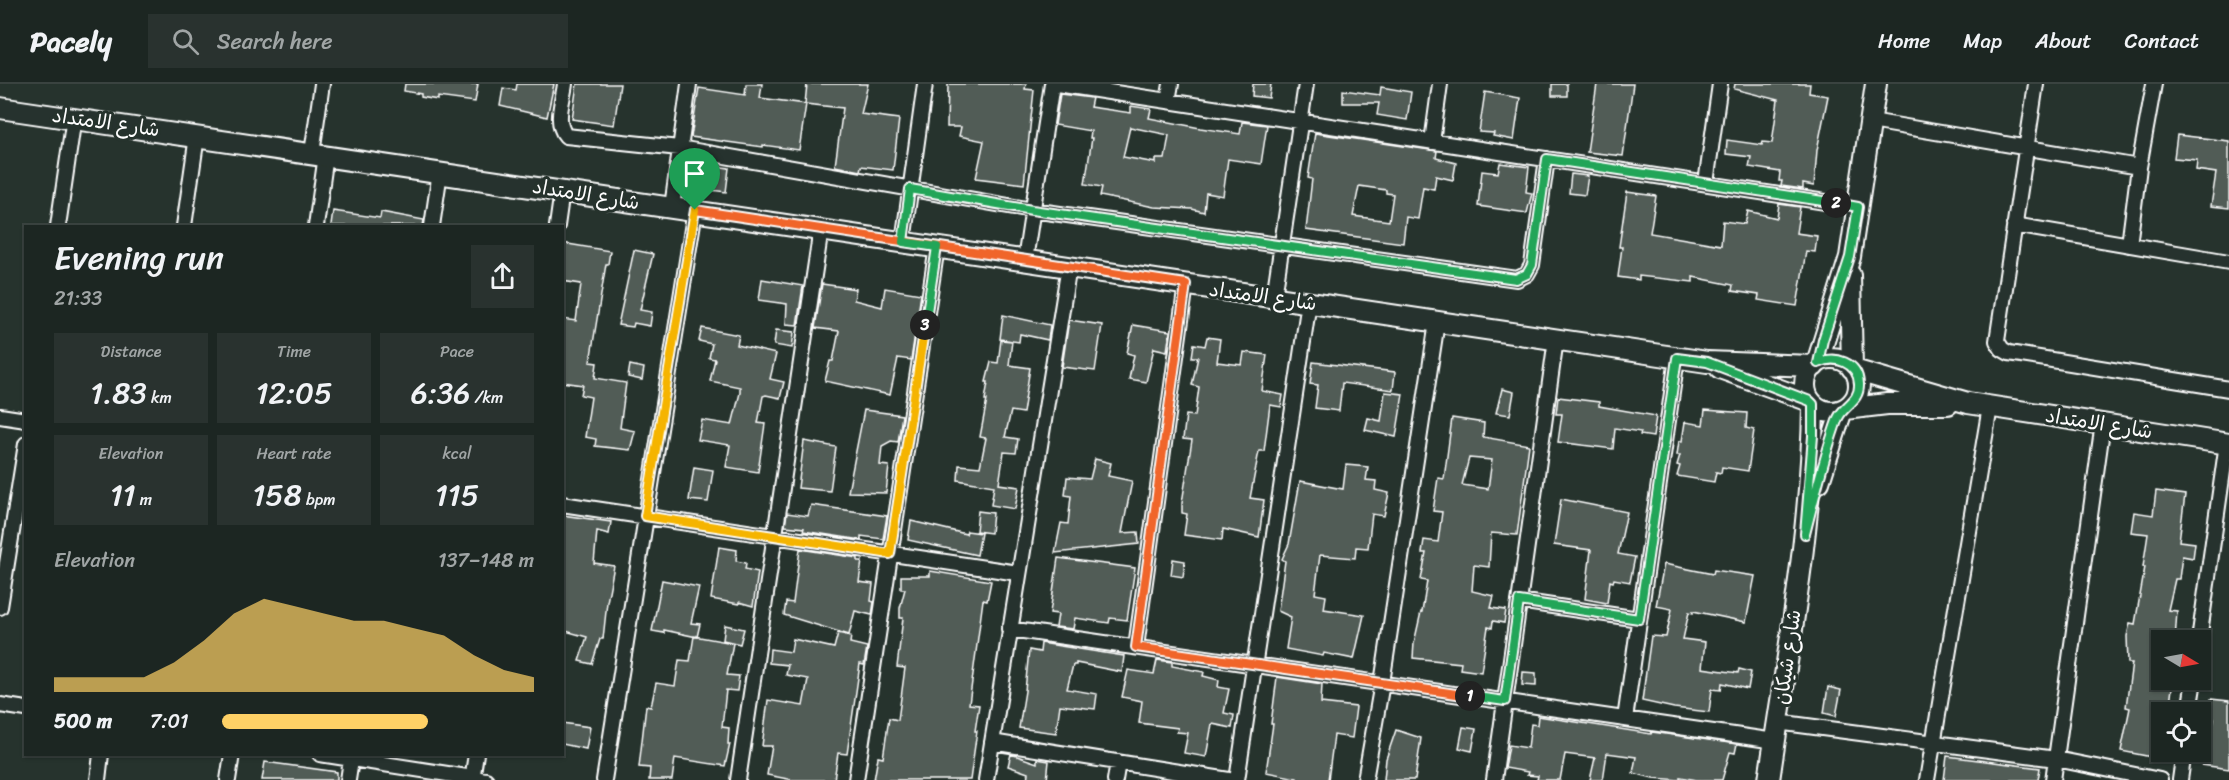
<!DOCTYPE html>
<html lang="en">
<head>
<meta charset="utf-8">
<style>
	body { margin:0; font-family:Sriracha,"Playpen Sans Arabic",sans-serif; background:#29322f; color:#f1f3f6; height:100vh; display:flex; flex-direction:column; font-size:22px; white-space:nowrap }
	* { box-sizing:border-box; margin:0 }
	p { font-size:20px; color:#a0a5a5 }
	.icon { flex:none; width:33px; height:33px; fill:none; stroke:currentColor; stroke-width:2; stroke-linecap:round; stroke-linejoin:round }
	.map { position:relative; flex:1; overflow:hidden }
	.details { position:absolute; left:24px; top:141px; width:540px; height:531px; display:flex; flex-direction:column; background:#1c2622; border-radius:0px; box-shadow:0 2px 4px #0004,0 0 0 2px #3a4340 }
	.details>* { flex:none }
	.needle { width:39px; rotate:100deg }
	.controls { position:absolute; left:2151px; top:546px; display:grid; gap:12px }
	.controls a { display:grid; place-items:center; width:60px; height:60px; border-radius:0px; background:#1c2622; box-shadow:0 2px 4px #0004,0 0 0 2px #3a4340; font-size:30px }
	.pin { position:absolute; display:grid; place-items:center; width:51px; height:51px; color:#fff; margin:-62px -26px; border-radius:50% 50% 50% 0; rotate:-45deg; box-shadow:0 0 6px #0007 }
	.pin .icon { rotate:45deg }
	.km { position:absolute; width:30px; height:30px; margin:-15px; border-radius:50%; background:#222; color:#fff; font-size:16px; line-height:30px; text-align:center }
	.round { display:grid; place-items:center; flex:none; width:63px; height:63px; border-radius:0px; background:#29322f }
	.overview { display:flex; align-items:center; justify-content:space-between; height:102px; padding:0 30px }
	h1 { font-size:33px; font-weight:600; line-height:45px }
	.stats { display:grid; grid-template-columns:repeat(3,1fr); gap:9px; height:102px; padding:6px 30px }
	.stats div { display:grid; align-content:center; border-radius:0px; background:#29322f; text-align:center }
	.stats b { font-size:30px; font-weight:600 }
	.stats small { font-size:16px; font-weight:400 }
	.stats p { font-size:16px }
	.chart { height:168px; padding:12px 30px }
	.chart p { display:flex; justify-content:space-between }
	.chart svg { width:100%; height:108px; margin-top:6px; fill:#ffd166; opacity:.7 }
	ul { padding:0 30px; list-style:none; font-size:20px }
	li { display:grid; grid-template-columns:96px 72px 1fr; align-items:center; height:45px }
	li i { height:15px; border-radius:8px; background:#ffd166 }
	header { display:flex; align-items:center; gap:36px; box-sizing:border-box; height:84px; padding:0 30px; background:#1c2622; border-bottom:2px solid #3a4340 }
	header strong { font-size:28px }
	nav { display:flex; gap:33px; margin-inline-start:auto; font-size:21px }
	.search { width:420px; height:54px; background:#29322f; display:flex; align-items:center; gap:15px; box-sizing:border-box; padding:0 21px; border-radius:0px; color:#a0a5a5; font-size:22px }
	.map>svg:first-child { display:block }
	.building { fill:#515c57; stroke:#fff; stroke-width:1.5; fill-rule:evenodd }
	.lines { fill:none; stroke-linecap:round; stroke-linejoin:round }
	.street-casing { stroke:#fff; stroke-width:18 }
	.secondary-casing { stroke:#fff; stroke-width:24 }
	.street { stroke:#26332d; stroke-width:14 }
	.secondary { stroke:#26332d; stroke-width:20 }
	.split-1-casing { stroke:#fff; stroke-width:12 }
	.split-2-casing { stroke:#fff; stroke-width:12 }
	.split-3-casing { stroke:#fff; stroke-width:12 }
	.split-4-casing { stroke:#fff; stroke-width:12 }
	.split-1 { stroke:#f0652b; stroke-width:8 }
	.split-2 { stroke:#22a559; stroke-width:8 }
	.split-3 { stroke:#22a559; stroke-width:8 }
	.split-4 { stroke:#f5b400; stroke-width:8 }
	.labels { text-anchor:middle; stroke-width:6; stroke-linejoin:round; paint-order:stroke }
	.street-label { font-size:20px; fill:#fff; stroke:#26332d }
</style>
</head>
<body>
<header>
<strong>Pacely</strong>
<div class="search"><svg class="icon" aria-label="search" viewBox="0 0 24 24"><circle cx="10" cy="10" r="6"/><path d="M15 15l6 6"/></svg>Search here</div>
<nav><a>Home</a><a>Map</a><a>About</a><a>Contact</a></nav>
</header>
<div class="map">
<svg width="2229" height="696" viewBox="0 0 2229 696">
	<rect width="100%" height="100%" fill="#26332d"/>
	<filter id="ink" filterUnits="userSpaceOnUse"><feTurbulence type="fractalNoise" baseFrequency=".0167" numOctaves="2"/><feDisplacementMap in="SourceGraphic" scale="12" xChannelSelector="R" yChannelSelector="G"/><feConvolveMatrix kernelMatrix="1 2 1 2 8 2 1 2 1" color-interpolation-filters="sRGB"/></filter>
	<g filter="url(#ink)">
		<path class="building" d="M405 0H478L475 18 438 13V16L421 13V10L404 7Z
			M517 0H554L547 33 500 22 503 4 516 6Z
			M577 0H620L614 41 572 35Z
			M746 0H762L760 14 806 20 799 66 763 61V63L691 53 699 4 745 11Z
			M807 0H868L861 30 899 35 893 86 861 82 860 87 835 82 843 24 805 20Z
			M948 0H1026L1025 5 1034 6 1024 100 976 94 984 57 959 52 961 43H947Z
			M1253 0H1271L1269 14 1252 12Z
			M1552 0H1567V12H1552Z
			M1597 0H1633L1623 72 1587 68Z
			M1735 0H1810L1809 9 1828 12 1817 66 1814 102 1803 100V105L1781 102 1782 97H1779L1780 88 1749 83 1751 73 1726 70 1727 56 1762 61 1763 58 1772 59 1778 16 1734 5Z
			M1381 3 1411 8 1407 36 1377 31 1379 19H1343V6L1380 11Z
			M1485 8 1520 14 1514 56 1493 52 1494 49 1479 48Z
			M1060 10 1092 14 1090 23 1131 29V22L1151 25 1149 34 1200 44 1240 50 1242 38 1267 41 1261 80 1228 75 1223 112 1206 109 1204 128 1192 125 1154 123 1100 112 1102 103 1085 100 1092 54H1090L1091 47 1055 41ZM1130 43 1169 51 1165 75H1156V79L1123 73Z
			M1315 49 1437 67 1436 74 1456 79 1453 96 1436 92 1434 105 1423 103 1418 135 1406 133 1403 159 1306 146 1312 95 1308 94ZM1359 102 1386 106V109L1393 110 1389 137 1353 132Z
			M2177 51 2229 57V124L2211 122 2216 89 2196 86 2197 76 2174 74Z
			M1500 79 1529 83 1526 108 1532 109 1527 129 1478 122 1482 87 1498 89Z
			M700 80 729 84 726 108 696 104Z
			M1571 90 1588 92 1585 111 1569 109Z
			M1627 108 1656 112 1650 149 1721 161 1723 137 1745 140 1748 127 1777 134 1779 120 1800 123 1796 149 1817 152 1815 168 1806 167 1797 222 1758 216 1759 211 1732 207 1733 201 1693 193V198L1639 192V196L1618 193 1622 163H1619Z
			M333 127 380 134 381 128 424 136 423 142H331Z
			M562 159 610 167 608 180H606L590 278 597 279 595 294 626 299 620 344 635 347 630 366 595 362 596 355 585 353 591 313 581 311 583 301 562 298V235L576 237 581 200 562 197Z
			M634 166 653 170 640 226 652 228 650 242 634 239 633 243 618 241Z
			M762 195 803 202 797 241 786 240 787 220 759 216Z
			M822 200 856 205 854 216 882 223 885 204 921 210 911 276 898 274 890 311 825 297 830 277H833L839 247 815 244Z
			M1003 231 1050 241 1048 256 1020 250 1019 258 1000 255Z
			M1069 236 1102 241 1095 287 1062 283Z
			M1133 241 1170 247 1167 267 1154 264 1146 298 1129 295 1134 271 1127 269Z
			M702 244 739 251 737 261 776 270 770 295 784 298 780 314 766 311 763 312 758 339 765 340 758 388 726 383 730 361 698 356 702 336 732 341 740 309V303L710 297 715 275 709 274 712 260 699 257Z
			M776 246 794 248 792 264 774 261Z
			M1207 253 1220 255 1217 278 1242 281 1244 268 1267 271 1262 307 1283 311 1281 323 1270 321 1264 367H1259L1250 414 1264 416 1259 453 1223 445 1222 456 1184 451 1187 430 1182 429V419L1192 356 1183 355 1186 331 1195 332 1199 303 1192 301 1198 273H1192L1194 260 1205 262Z
			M1001 256 1012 257 1009 281 1030 284 1023 329 1011 327 1005 353 1018 355 1016 369 1004 368 999 400 1019 403 1015 425 991 421 994 402 958 396 959 381 980 383 986 354 980 353 987 316H985L988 298H986L991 278 998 279Z
			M1313 278 1395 288 1393 306 1342 299 1339 327 1315 324 1318 301 1310 300Z
			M630 281 644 284 642 296 628 293Z
			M1502 305 1514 308 1510 331 1496 329Z
			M1385 308 1403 310 1396 353 1365 346 1368 334 1381 337Z
			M1558 313 1599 318V322L1656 332 1653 353 1640 351 1641 348 1615 344 1613 365 1558 358 1562 330H1556Z
			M864 326 902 331 898 358 891 357 882 362 880 381 889 382 886 409 848 408Z
			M1705 326 1747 329 1746 344 1754 346 1748 387 1722 383 1721 389 1716 388 1714 398 1677 392 1680 382 1677 381 1680 371H1677L1679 357H1682L1685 338 1703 341Z
			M1452 334 1484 339 1483 353 1529 361 1517 451 1491 449 1489 483 1474 481 1472 507 1494 512 1491 524 1506 526 1504 539 1493 537 1492 544 1488 543 1481 588 1460 585 1461 579 1413 574 1414 559 1421 528H1422L1427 497 1421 496 1426 469H1422L1424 456 1438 458 1442 428 1433 427 1438 394 1444 395ZM1469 374 1492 376 1488 405 1462 401Z
			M804 357 836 363 830 407 798 404Z
			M1095 375 1111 379 1108 392 1132 397 1122 449 1138 448 1139 460 1055 469 1061 439 1068 440 1071 412 1065 411 1067 393 1090 395Z
			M1346 381 1368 383 1366 396 1376 397 1375 406 1389 409 1384 432 1372 430 1368 464 1356 463 1355 474 1320 471 1315 510 1326 512 1324 525 1364 531 1354 575 1324 569 1323 572 1286 565 1291 533 1278 527 1285 477 1282 475 1289 460 1300 397 1343 405Z
			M694 383 713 386 708 418 689 416Z
			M2156 407 2185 411 2179 457 2195 459 2193 474 2182 472 2179 495H2175L2168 526 2177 527 2175 556H2162V596H2173L2169 628H2162V650L2157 674 2121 667 2130 624 2126 623 2132 579H2128L2127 552 2130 539 2135 540 2145 483H2143L2148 450 2131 448 2134 428 2153 431Z
			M1561 415 1627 428 1618 470 1635 473 1630 498 1614 495 1613 498 1610 497 1607 519 1585 515 1591 466 1554 461Z
			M811 421 887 432 883 455 861 452V456L803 447 804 444 785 442 787 429 808 432Z
			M978 427 993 429 991 449 976 447Z
			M562 431 611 438 609 450 597 447 594 479 614 482 607 518 603 555H600L592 580 579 577 587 553 562 546V497L565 482H562Z
			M911 437 966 450 967 447 981 449 977 471 908 456Z
			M719 463 737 466 736 477 746 479 745 485 758 488 753 522 739 518V520L711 515Z
			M800 465 858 474V477H862L859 498 873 500 871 517 874 518 872 531 855 527 849 551 784 531 786 518 793 519Z
			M1058 474 1135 484 1127 536 1110 534 1109 539 1075 534 1073 545 1056 543 1058 530 1050 529Z
			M1173 475 1185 477 1183 493 1171 491Z
			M1664 480 1713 490 1714 486 1755 492 1746 538 1693 527V529L1689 528 1683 555 1705 558 1702 584 1738 589 1739 585 1751 588 1748 605 1722 599 1721 606 1712 605 1709 628 1674 624 1642 617 1651 552 1666 553 1672 525 1656 522Z
			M930 487 991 497 987 517 983 516 969 620 979 621 975 647H977L970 696H874L878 673 883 674 889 634 898 636 905 584 897 583 903 534H900V524L905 505H901V492H930Z
			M662 496 699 503 691 539 700 540 697 553 664 546V549L652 547Z
			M725 541 744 545 740 560 723 556Z
			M838 549 851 552 850 559 867 563 864 581 860 580 847 670 838 669 834 696H793L767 691 772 662H762L768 616 803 622 808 595 786 591 788 581 769 579 770 565 791 568 793 555 834 564Z
			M694 552 733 559 727 591 739 592 737 607 726 606 722 643 729 644 728 660H730L725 682 675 674 672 696H649L650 684 639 683 646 622 651 623 656 599 675 602 679 576 690 577Z
			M1041 559 1124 572 1122 588 1076 579V581H1073L1067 605 1097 610 1095 625 1060 621 1056 649 1019 644 1025 607 1029 566 1040 568Z
			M1157 576 1172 578V582L1204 588 1203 592 1219 596 1218 603 1229 605 1224 629 1234 631 1232 644 1212 640 1206 673 1184 669 1188 649 1177 648 1178 644 1139 639 1142 617 1122 613 1128 586 1154 590Z
			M1523 588 1536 589V602L1522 601Z
			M1277 593 1322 600 1321 619 1356 623 1352 654 1334 651 1328 696H1297V694L1266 688 1273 640H1271Z
			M1828 603 1841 606 1836 632 1824 629Z
			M2211 615 2229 617V685L2202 681 2205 661 2210 662 2214 635 2209 634Z
			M1538 632 1651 650 1652 648 1737 660 1735 669 1730 668 1722 696H1697L1680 693V696L1653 694 1633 689 1636 673 1607 669 1603 696H1590L1595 674 1565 670 1560 696H1537L1538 692 1527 691 1528 688 1505 684 1509 661 1528 664 1531 640 1537 641Z
			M562 639 590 643 586 665 562 660Z
			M1463 643 1476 645 1472 667 1459 664Z
			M1396 646 1421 654 1415 696H1384L1386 675Z
			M1011 670 1037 679V675L1049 677 1047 696H1027L1028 689 1008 682Z
			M1947 672 2040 684 2038 696H1944Z
			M265 678 337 688V696H262Z"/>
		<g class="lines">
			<defs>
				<path id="street" d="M565 0C563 17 554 38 566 52L679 64 1032 126 1517 195 1527 190 1532 181 1547 75
					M1057 0 1858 123
					M2036 0 1997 257 2002 265 2009 269 2229 305
					M1168 17 1171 0
					M1871 37 2139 83
					M1432 58 1440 0
					M312 69 322 0
					M1706 99 1720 0
					M672 123 689 0
					M2014 141 2229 178
					M58 142 74 33
					M184 142 197 52
					M316 142 326 71
					M432 142 440 88
					M557 142 562 107
					M903 158 925 0
					M2129 161 2139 83 2154 0
					M1025 176 1052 0
					M1274 213 1306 0
					M0 332 26 336
					M562 420 1018 489
					M1519 517 1639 535
					M0 523 26 360
					M1009 545 1775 657
					M2199 556 2227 359
					M1136 563 1186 200
					M0 621 26 625
					M2189 628 2194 596
					M1625 635 1677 274
					M1777 638 2056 675 2160 696
					M992 658 1229 696
					M320 670 486 696
					M98 696 101 670
					M228 696 232 670
					M348 696 352 670
					M472 696 476 670
					M604 696 695 126
					M738 696 821 145
					M856 696 937 163
					M986 696 1069 182
					M1115 696 1118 678
					M1237 696 1309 218
					M1365 696 1382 599 1437 238
					M1494 696 1556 255
					M1927 696 1990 323
					M2053 696 2103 339
					M2180 696 2184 668"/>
				<path id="secondary" d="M0 24 1707 278 1814 282
					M1850 191 1852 284
					M1805 301a27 27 0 1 1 54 0a27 27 0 1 1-54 0Z
					M1817 279 1850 173 1876 0
					M1720 284 1810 317
					M1854 286 1968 319 2229 360
					M1845 325 1887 320H1948
					M1819 398 1842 326
					M1769 696C1787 571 1812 446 1813 320"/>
			</defs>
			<use href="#street" class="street-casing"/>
			<use href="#secondary" class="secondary-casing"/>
			<use href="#street" class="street"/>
			<use href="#secondary" class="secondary"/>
		</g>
	</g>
	<g class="lines" filter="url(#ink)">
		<defs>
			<path id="split-1" d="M695 126 1186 200 1136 563 1470 612"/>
			<path id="split-2" d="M1470 612 1505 617 1519 517 1639 535 1677 274 1707 278 1810 317 1813 320V352L1805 450C1815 412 1824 372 1838 334 1844 321 1860 317 1859 300 1858 278 1835 271 1818 279L1823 256 1850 173 1858 123 1836 119"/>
			<path id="split-3" d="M925 241 937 163 903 158 910 105 1032 126 1516 195 1527 190 1532 181 1547 75 1836 119"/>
			<path id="split-4" d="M695 126 645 432 890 470 925 241"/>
		</defs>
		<use href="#split-1" class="split-1-casing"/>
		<use href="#split-2" class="split-2-casing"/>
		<use href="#split-3" class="split-3-casing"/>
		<use href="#split-4" class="split-4-casing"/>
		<use href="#split-1" class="split-1"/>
		<use href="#split-2" class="split-2"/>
		<use href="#split-3" class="split-3"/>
		<use href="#split-4" class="split-4"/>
	</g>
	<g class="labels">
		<g class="street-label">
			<text transform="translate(106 38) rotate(8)" y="7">شارع الامتداد</text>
			<text transform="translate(586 110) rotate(9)" y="7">شارع الامتداد</text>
			<text transform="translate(1263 212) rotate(8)" y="7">شارع الامتداد</text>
			<text transform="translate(2099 339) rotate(9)" y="7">شارع الامتداد</text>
			<text transform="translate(1787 573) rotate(-82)" y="7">شارع شيكان</text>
		</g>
	</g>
</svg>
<div class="controls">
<a><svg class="needle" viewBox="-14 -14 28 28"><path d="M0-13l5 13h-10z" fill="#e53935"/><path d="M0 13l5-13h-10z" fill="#a0a5a5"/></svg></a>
<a><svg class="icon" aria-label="locate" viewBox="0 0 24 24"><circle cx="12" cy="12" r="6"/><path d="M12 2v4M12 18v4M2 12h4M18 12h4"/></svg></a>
</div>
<div class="pin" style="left:695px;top:126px;background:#1e9e55"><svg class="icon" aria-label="arrive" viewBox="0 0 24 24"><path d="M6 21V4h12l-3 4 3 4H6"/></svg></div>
<b class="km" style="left:1470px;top:612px">1</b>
<b class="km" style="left:1836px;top:119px">2</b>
<b class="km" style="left:925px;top:241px">3</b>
<section class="details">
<div class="overview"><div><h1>Evening run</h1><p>21:33</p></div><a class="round"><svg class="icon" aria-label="share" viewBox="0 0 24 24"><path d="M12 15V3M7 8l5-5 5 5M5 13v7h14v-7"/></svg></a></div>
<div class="stats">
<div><p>Distance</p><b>1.83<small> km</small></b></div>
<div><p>Time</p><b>12:05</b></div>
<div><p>Pace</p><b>6:36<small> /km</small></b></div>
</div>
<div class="stats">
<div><p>Elevation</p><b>11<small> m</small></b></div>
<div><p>Heart rate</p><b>158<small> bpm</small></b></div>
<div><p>kcal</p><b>115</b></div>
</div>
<div class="chart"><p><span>Elevation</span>137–148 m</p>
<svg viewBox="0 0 160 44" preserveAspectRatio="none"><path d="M0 44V38L10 38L20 38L30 38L40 32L50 23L60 12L70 6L80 9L90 12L100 15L110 15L120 18L130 21L140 29L150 35L160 38V44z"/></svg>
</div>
<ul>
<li><b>500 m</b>7:01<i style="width:66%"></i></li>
</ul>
</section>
</div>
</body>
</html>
